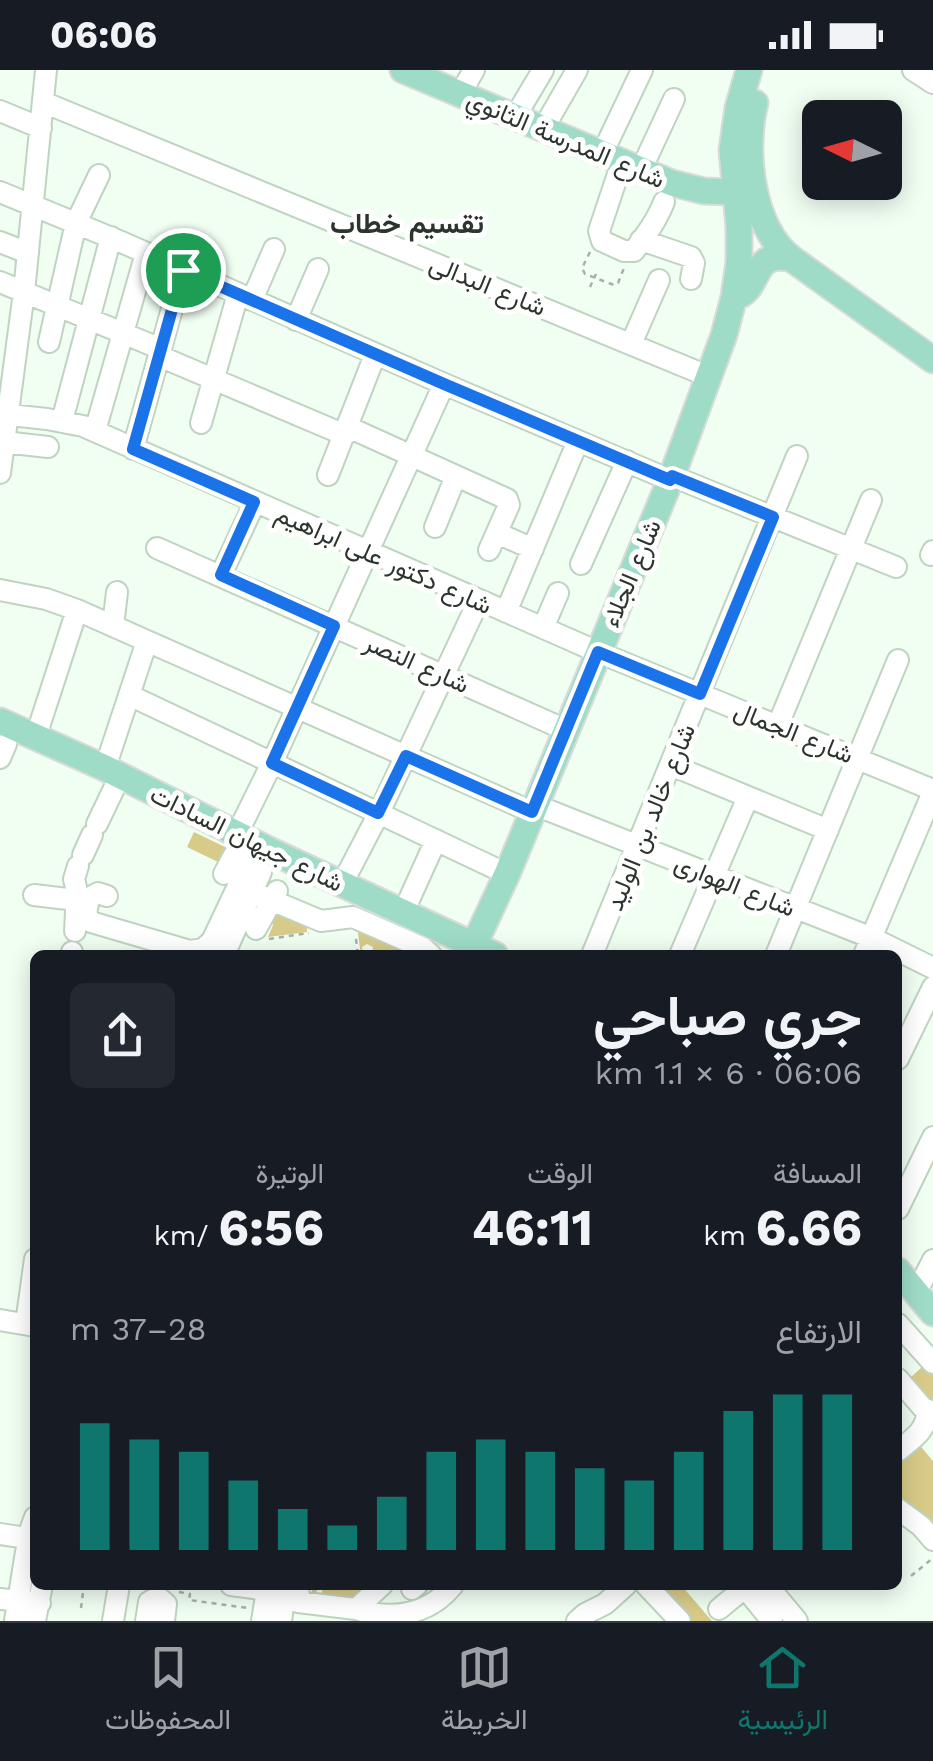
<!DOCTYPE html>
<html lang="ar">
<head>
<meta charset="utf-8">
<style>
	body { margin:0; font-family:"Work Sans",Vazirmatn,sans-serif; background:#242831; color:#f1f3f6; direction:rtl; height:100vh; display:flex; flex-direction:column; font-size:38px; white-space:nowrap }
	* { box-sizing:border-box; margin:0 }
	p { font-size:32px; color:#9ea1a6 }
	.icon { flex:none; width:55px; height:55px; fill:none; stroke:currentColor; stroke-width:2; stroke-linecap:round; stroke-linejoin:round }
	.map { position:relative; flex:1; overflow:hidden; direction:ltr }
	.details { position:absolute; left:30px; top:880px; width:872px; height:640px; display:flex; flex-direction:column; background:#171b24; border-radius:15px; box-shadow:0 5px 25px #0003; direction:rtl }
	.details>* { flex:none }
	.needle { width:65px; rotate:275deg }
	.tools { position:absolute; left:802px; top:30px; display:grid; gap:20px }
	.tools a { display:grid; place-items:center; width:100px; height:100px; border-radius:15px; background:#171b24; box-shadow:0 5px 25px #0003; font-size:50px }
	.pin { position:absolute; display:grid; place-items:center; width:85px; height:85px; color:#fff; margin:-42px; border:5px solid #fff; border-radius:50%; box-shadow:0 2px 10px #0007 }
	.round { display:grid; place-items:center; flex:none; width:105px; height:105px; border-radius:15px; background:#242831 }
	.summary { display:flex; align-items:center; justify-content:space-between; height:170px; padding:0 40px }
	h1 { font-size:55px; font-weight:700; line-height:75px }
	.figures { display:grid; grid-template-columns:repeat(3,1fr); gap:15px; height:170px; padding:10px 40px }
	.figures div { display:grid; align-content:center }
	.figures b { font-size:50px; font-weight:700 }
	.figures small { font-size:28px; font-weight:400 }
	.figures p { font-size:28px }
	.chart { height:280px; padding:20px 40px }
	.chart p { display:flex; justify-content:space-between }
	.chart svg { width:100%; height:180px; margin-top:10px; stroke:#0f766e; stroke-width:6 }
	.status { display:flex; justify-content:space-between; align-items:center; height:70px; padding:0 50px; background:#171b24; direction:ltr }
	.status svg { height:28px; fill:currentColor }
	.menu { display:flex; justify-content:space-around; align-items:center; height:140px; border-top:2px solid #363941; background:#171b24; font-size:28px; color:#9ea1a6 }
	.menu a { display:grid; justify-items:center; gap:5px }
	.menu .selected { color:#0f766e }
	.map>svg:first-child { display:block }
	.green { fill:#d8cb89 }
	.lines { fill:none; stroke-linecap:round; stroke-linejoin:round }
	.minor-casing { stroke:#bfd4c0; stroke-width:24 }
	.major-casing { stroke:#d9dbd9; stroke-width:29 }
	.path { stroke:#a6b1a7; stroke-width:2.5; stroke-dasharray:5 5; stroke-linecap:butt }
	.minor { stroke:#fff; stroke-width:20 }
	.major { stroke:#9fdcc8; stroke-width:25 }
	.route-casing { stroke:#fff; stroke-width:20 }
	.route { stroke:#1a73e8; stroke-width:12 }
	.labels { text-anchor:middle; stroke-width:10; stroke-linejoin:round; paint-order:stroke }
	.street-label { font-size:25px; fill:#2c352d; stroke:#fff }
	.neighbourhood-label { font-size:28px; font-weight:bold; fill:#2c352d; stroke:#fff }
</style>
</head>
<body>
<div class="status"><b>06:06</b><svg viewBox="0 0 49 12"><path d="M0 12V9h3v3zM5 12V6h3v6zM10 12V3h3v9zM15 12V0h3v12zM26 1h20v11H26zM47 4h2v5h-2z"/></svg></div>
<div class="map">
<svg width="933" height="1551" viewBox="0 0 933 1551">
	<rect width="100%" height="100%" fill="#f1fef2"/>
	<path class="green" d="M194 762 225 777 218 792 187 777Z
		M271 840 307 857V862L268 867 273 855Z
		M357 856 411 880 372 885 373 877 367 874 362 877 363 885H361Z
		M921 1298H925L933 1305V1337L910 1308Z
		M917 1372 933 1391V1450L928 1455 919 1450 898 1426V1389Z
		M313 1515H367L351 1530 322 1528V1519H317L316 1527 311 1526Z
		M667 1515H681L712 1551H687L664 1521Z"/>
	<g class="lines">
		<defs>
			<path id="minor" d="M913 0 933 13
				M460 24 474 0
				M43 32 710 307
				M0 41 41 58
				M515 47 543 0
				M543 59 577 0
				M602 84 642 0
				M622 92 599 161 602 171 624 181H634C646 165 657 150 664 132
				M641 100 674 29
				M0 122 119 171 444 314 670 410
				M641 170 691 187 694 193 691 209
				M0 172 28 183
				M0 212 161 279
				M252 230 274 179
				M296 250 318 199
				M49 272 76 153 99 105
				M631 274 659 210
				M159 286 345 365
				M0 344 47 349 83 356 598 582 933 720
				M62 351 111 167
				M201 353 238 224
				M348 357 507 429 509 435 489 480
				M95 361 146 183
				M4 372 48 377
				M133 379 183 199
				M0 403 24 222 46 0
				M328 405 375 285
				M672 406 896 497
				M435 457 456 406
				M497 463 533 479
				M157 478 566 660
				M931 485 933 481
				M581 494 627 391
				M221 505 255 432
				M0 520 46 529 77 540 532 742
				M506 542 578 371
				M113 556 117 522
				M543 558 558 523
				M129 625 507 804
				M778 655 871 430
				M36 666 77 540
				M0 688 6 674
				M671 695 828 760
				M105 698 147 571
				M535 735 872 868 933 898
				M97 754 120 706
				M237 764 272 693 444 314
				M83 785 92 765
				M224 804 234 785
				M342 814 379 743 479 530
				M252 822 321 851 353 847 423 878 431 885
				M34 825 76 830
				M107 826 98 823 89 828 86 844 91 852 190 881 203 879 212 871 258 774
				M403 843 436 770
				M256 859 277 821
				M75 861 77 822 74 809 78 796
				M72 885V882
				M224 885 261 802
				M592 885 797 386
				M680 885 748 727
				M776 885 898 590
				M864 885 933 722
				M898 989 933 917
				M898 1139 933 1067
				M916 1223 933 1190
				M0 1250 35 1256
				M26 1254 35 1189
				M898 1254 933 1293
				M898 1309 923 1338 933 1342
				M898 1381C912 1369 927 1361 927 1341
				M898 1439 921 1456 933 1470
				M0 1464 20 1467 29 1475
				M31 1473V1458L35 1447
				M231 1515 299 1524
				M382 1515 356 1539C392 1551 429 1545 453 1515
				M646 1515 680 1551
				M767 1515 797 1551
				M745 1518 772 1551
				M412 1519 417 1515
				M0 1529 40 1533
				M298 1532 356 1539
				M719 1539 748 1515
				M15 1551 26 1482 29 1475 35 1471
				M35 1551 42 1515
				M113 1551 119 1515
				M146 1551 149 1532 158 1527 166 1534 164 1551
				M262 1551 267 1520
				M281 1551 286 1515
				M577 1551 585 1544 605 1534 626 1515"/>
			<path id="major" d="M403 0 672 113 704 121 734 122
				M755 33C743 80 751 157 792 189L933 290
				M734 227C762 222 749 178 792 189
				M0 651 105 698 271 781 495 885
				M474 875 507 804 672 406 724 265 734 227 739 192V157L732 80 738 38 749 0
				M898 1201 933 1243"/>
		</defs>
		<use href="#minor" class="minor-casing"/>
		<use href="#major" class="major-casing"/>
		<path class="path" d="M590 182 582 198 585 204 614 215 618 213 624 198
			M590 217 596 204
			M269 869 309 863
			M356 869 358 885
			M911 1506 933 1488
			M179 1522 190 1524 189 1530 248 1538
			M81 1538 84 1515"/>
		<use href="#minor" class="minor"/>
		<use href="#major" class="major"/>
	</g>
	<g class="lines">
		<defs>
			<path id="route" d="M183 200 444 314 670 410 672 406 773 447 700 624 598 582 532 742 406 686 378 743 272 693 334 556 221 505 254 432 133 379Z"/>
		</defs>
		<use href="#route" class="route-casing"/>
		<use href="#route" class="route"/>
	</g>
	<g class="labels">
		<g class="street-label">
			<text transform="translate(566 69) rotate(23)" y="9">شارع المدرسة الثانوي</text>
			<text transform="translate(488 215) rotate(22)" y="9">شارع البدالى</text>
			<text transform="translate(384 489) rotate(24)" y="9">شارع دكتور على ابراهيم</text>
			<text transform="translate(631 503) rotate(-67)" y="9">شارع الجلاء</text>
			<text transform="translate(417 593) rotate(24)" y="9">شارع النصر</text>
			<text transform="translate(794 662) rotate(22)" y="9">شارع الجمال</text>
			<text transform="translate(650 747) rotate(-68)" y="9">شارع خالد بن الوليد</text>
			<text transform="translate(247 768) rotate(26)" y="9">شارع جيهان السادات</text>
			<text transform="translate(735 815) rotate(22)" y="9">شارع الهوارى</text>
		</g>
		<g class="neighbourhood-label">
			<text x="407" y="163">تقسيم خطاب</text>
		</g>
	</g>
</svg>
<div class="tools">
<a><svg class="needle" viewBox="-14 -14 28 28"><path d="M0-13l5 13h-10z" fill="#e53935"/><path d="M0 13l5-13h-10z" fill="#9ea1a6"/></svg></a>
</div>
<div class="pin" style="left:183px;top:200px;background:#1e9e55"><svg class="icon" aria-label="arrive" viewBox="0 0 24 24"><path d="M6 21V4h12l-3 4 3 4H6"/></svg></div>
<section class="details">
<div class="summary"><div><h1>جري صباحي</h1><p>06:06 · 6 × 1.1 km</p></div><a class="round"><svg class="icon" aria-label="share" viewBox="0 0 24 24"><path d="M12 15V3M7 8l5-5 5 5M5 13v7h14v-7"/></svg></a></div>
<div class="figures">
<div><p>المسافة</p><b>6.66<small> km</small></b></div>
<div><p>الوقت</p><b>46:11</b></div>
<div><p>الوتيرة</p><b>6:56<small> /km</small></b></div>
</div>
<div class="chart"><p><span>الارتفاع</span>28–37 m</p>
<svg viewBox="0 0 160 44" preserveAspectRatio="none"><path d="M5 44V13M15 44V17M25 44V20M35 44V27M45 44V34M55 44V38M65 44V31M75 44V20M85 44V17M95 44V20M105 44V24M115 44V27M125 44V20M135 44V10M145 44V6M155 44V6"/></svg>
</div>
</section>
</div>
<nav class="menu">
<a class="selected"><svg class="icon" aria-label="home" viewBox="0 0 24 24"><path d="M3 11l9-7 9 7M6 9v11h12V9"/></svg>الرئيسية</a>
<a><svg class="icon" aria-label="map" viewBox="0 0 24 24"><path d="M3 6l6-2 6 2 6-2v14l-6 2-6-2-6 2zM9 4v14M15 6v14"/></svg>الخريطة</a>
<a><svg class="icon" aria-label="saved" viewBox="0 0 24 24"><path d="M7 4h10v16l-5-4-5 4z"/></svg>المحفوظات</a>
</nav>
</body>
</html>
